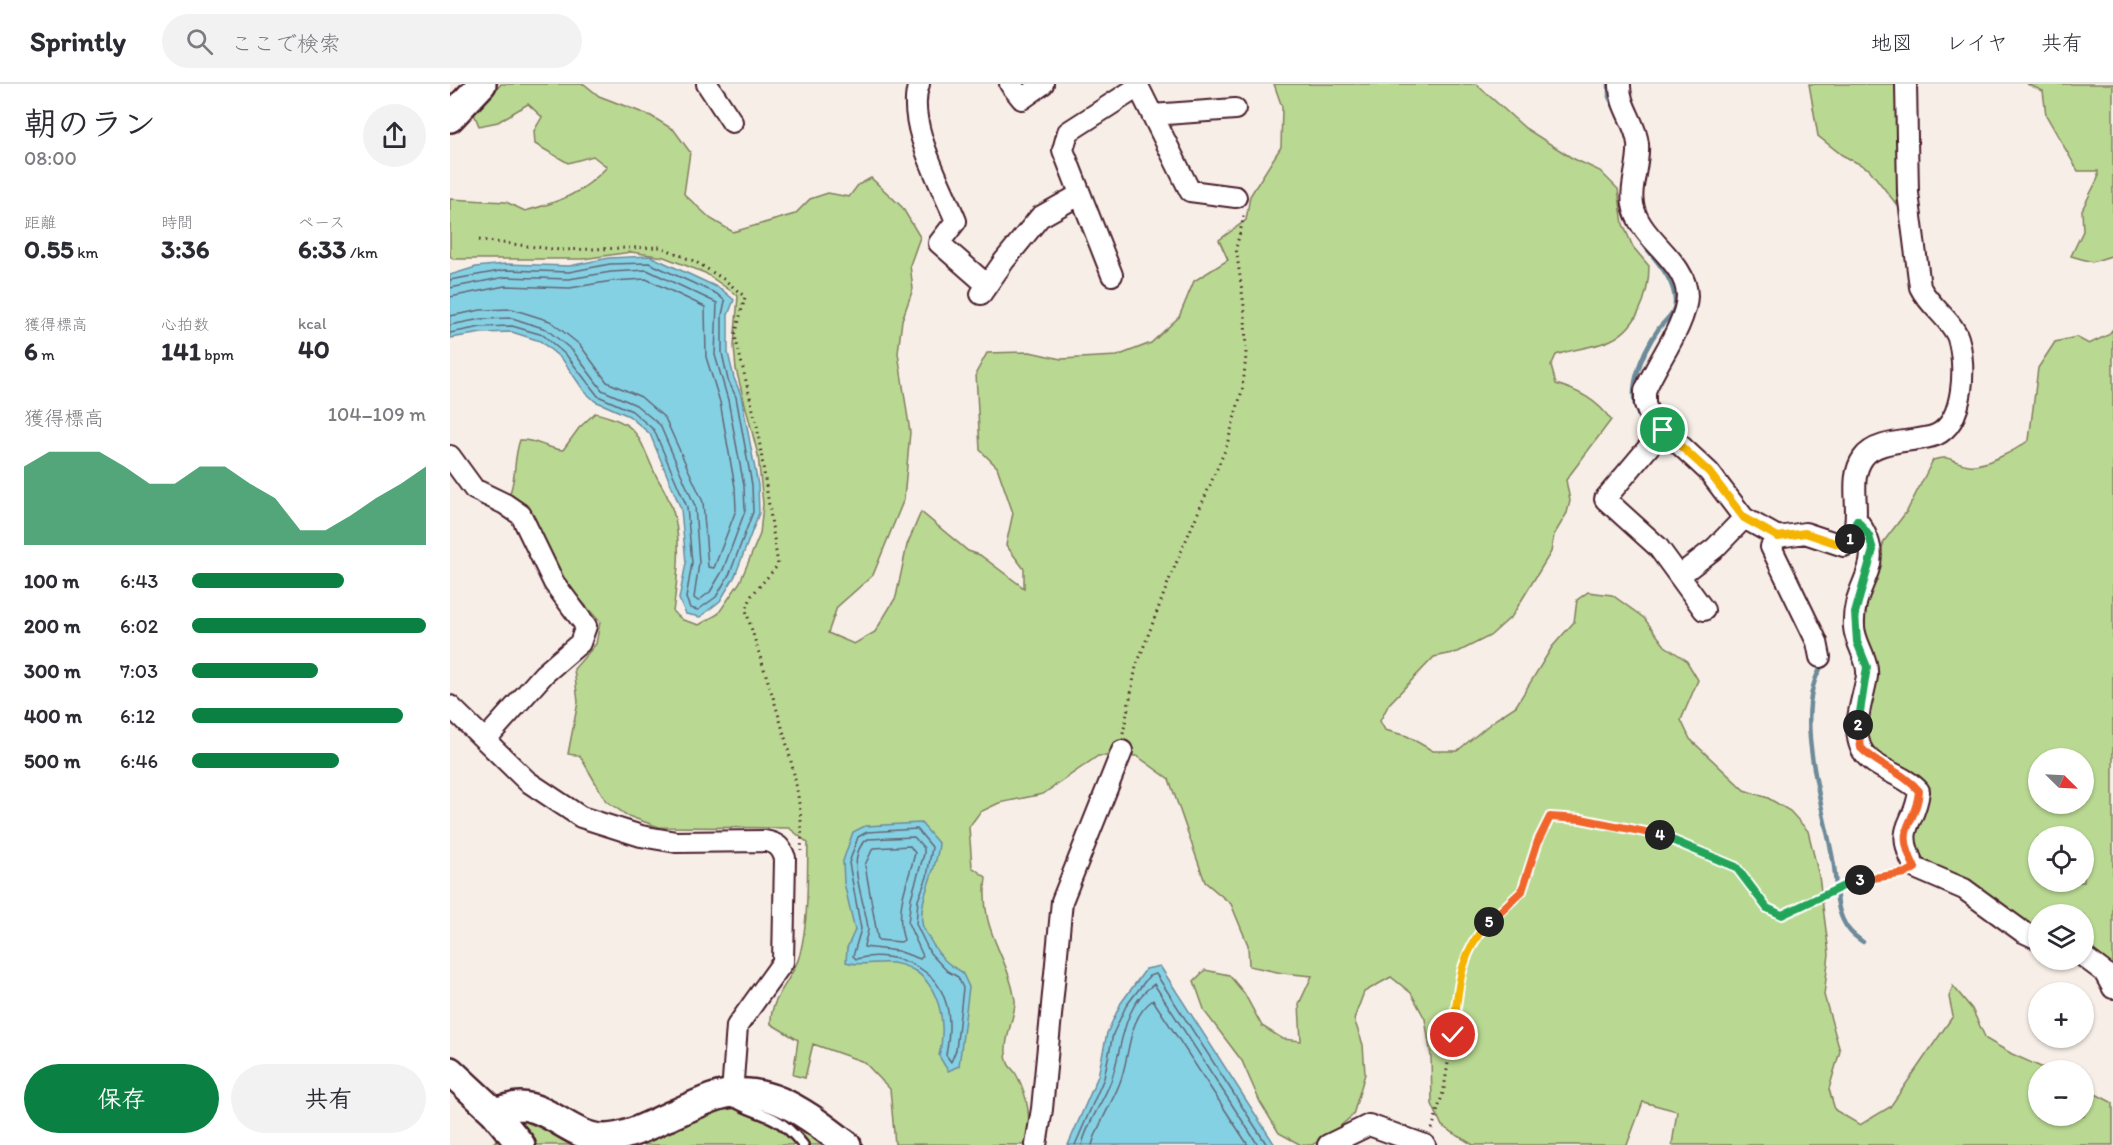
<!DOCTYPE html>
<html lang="ja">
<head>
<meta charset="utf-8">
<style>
	body { margin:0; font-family:Itim,"Klee One",sans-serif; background:#f2f2f3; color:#2b2b33; height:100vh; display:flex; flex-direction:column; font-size:22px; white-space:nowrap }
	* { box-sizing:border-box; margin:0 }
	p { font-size:20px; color:#7c7c81 }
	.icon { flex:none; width:33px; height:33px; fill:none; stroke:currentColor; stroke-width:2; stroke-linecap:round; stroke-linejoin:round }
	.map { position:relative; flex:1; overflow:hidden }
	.details { display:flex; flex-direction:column; background:#fff; width:450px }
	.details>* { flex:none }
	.needle { width:39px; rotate:114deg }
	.fabs { position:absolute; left:1578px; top:664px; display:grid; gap:12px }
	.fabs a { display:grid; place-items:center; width:66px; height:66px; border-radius:50%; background:#fff; box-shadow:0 2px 4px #0004; font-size:30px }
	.pin { position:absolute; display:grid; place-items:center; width:51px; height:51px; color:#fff; margin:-26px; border:3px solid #fff; border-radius:50%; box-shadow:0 2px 6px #0007 }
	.km { position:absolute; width:30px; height:30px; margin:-15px; border-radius:50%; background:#222; color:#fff; font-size:16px; line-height:30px; text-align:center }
	.round { display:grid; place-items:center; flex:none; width:63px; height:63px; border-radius:32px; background:#f2f2f3 }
	.headline { display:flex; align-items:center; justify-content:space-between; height:102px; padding:0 24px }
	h1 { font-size:33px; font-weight:800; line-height:45px }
	.metrics { display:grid; grid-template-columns:repeat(3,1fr); gap:9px; height:102px; padding:6px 24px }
	.metrics div { display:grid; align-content:center }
	.metrics b { font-size:26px; font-weight:800 }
	.metrics small { font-size:16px; font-weight:400 }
	.metrics p { font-size:16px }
	.chart { height:168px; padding:12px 24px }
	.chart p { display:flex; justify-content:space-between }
	.chart svg { width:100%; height:108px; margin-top:6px; fill:#0b8043; opacity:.7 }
	.cta { display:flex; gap:12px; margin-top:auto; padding:12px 24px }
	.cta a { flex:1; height:69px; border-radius:36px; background:#0b8043; color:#fff; font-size:24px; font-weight:800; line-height:69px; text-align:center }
	.cta a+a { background:#f2f2f3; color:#2b2b33 }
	ul { padding:0 24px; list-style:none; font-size:20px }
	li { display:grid; grid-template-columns:96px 72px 1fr; align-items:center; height:45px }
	li i { height:15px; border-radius:8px; background:#0b8043 }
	header { display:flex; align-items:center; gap:36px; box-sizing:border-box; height:84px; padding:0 30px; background:#fff; border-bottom:2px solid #e1e1e2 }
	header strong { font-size:28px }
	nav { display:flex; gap:33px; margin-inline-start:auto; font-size:21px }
	.search { width:420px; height:54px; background:#f2f2f3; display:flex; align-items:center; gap:15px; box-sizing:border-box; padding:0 21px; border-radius:33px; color:#7c7c81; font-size:22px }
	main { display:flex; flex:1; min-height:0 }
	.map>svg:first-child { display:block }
	.green { fill:#b9d992; stroke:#827c5e; stroke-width:1.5; fill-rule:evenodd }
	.water { fill:#85d1e4; stroke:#6d8a9a; stroke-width:1.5 }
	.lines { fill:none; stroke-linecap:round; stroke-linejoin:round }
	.shore { stroke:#626675; stroke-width:1.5 }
	.stream { stroke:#6d8a9a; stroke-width:4.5 }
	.lane-casing { stroke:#4a1f2b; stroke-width:14 }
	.street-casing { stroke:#4a1f2b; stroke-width:24 }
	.secondary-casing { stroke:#4a1f2b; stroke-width:32 }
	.path { stroke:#4a1f2b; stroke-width:3; stroke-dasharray:1.5 4.5; stroke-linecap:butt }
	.lane { stroke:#fff; stroke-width:9 }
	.street { stroke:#fff; stroke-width:20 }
	.secondary { stroke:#fff; stroke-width:27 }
	.split-1-casing { stroke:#fff; stroke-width:12 }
	.split-2-casing { stroke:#fff; stroke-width:12 }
	.split-3-casing { stroke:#fff; stroke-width:12 }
	.split-4-casing { stroke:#fff; stroke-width:12 }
	.split-5-casing { stroke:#fff; stroke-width:12 }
	.split-6-casing { stroke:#fff; stroke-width:12 }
	.split-1 { stroke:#f5b400; stroke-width:8 }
	.split-2 { stroke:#22a559; stroke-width:8 }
	.split-3 { stroke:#f0652b; stroke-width:8 }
	.split-4 { stroke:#22a559; stroke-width:8 }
	.split-5 { stroke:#f0652b; stroke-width:8 }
	.split-6 { stroke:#f5b400; stroke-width:8 }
</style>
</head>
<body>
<header>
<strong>Sprintly</strong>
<div class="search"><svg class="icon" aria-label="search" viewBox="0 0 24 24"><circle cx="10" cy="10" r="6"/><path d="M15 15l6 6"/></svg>ここで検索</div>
<nav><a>地図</a><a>レイヤ</a><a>共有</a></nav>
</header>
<main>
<section class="details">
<div class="headline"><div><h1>朝のラン</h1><p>08:00</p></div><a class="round"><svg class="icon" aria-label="share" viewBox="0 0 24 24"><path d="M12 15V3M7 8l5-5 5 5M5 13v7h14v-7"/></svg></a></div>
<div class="metrics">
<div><p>距離</p><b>0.55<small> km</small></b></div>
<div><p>時間</p><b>3:36</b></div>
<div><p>ペース</p><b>6:33<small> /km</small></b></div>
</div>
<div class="metrics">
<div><p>獲得標高</p><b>6<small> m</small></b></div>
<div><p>心拍数</p><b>141<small> bpm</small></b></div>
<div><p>kcal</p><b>40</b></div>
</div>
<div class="chart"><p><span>獲得標高</span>104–109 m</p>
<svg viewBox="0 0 160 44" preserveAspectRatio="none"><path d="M0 44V12L10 6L20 6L30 6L40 12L50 19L60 19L70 12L80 12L90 19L100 25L110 38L120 38L130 32L140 25L150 19L160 12V44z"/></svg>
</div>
<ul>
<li><b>100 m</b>6:43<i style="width:65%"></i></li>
<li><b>200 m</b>6:02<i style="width:100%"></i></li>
<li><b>300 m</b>7:03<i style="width:54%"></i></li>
<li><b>400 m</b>6:12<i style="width:90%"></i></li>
<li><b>500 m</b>6:46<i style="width:63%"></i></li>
</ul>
<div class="cta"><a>保存</a><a>共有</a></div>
</section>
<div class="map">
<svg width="1663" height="1061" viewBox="0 0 1663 1061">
	<rect width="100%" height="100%" fill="#f7efe7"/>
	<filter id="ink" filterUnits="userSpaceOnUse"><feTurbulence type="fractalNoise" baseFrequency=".0167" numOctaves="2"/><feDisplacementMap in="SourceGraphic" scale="12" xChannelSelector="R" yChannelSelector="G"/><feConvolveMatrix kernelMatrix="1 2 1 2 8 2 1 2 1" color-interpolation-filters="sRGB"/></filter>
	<g filter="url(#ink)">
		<path class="green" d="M51 0H134L149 12 201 32 224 46 240 68 234 110 261 135 283 148 345 130 360 115 378 109 399 113 408 101 421 94 452 123 470 153 460 181 463 205 452 236 448 269 460 348 454 415 423 491 387 523 378 549 404 560 425 548 446 513 457 461 471 428 518 467 530 471 574 504V485L556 461 563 429 547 383 530 366 526 289 537 269 580 268 611 275 667 272 701 259 729 233 744 197 778 176 769 156 796 136 800 112 831 63 832 23 824 0H1026L1075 44 1122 74 1150 87 1168 105 1173 140 1183 163 1199 182C1199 212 1187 247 1156 258 1140 264 1122 265 1106 271L1101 282 1106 300C1129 307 1147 316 1161 336L1116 396 1120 417 1117 429 1104 451 1101 468 1062 532 1040 552 1008 568 984 573 939 620 930 637 935 646 957 652 983 667H1007L1046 635 1066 622 1102 563 1124 538 1127 516 1138 508 1162 511 1194 534 1215 562 1236 576 1248 596 1231 636 1240 655 1294 706 1318 714 1340 727 1358 747 1369 792 1379 870 1374 911 1390 967 1379 1005 1385 1026 1410 1041 1440 1023 1503 932 1499 913 1503 902 1522 925 1536 955 1562 970 1600 987H1588V1032H1634V1004L1663 1019V1061H1222L1227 1027 1193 1018 1177 1061H1023L992 1042 982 1020 981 972 975 935 961 909 941 893 914 908 904 935 913 961 915 990 903 1031 880 1051 862 1061H851L829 1049 810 1018 792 977 755 928 744 897 755 886 779 891 794 909 812 942 833 955 851 957 849 920 862 892 832 889 799 882 798 861 781 820 755 798 719 695 687 672H648L593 710 549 719 530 728 519 743 522 783 536 793C529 849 557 867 565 916 567 929 550 961 558 979 559 983 564 986 566 990 578 1011 582 1037 576 1061L445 1060 440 1005 414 978 363 960 355 994 343 991 348 956 321 940C319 914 344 895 350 870 359 834 357 795 358 759L339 744 209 743 178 732 156 717 130 672 118 670 128 618 124 585 146 560 150 538 111 494 74 425 60 409C67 389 63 376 70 356 86 355 97 365 113 366L129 344 145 329C187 339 187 349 203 385 207 395 214 404 218 414 234 448 228 491 223 528L233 536 249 541 268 530 290 498 310 450 313 420 308 371 286 285 284 262 288 212 255 189 214 173 181 168 133 175H3L0 172V115L56 118 75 127C109 118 132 110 157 83L143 72 118 79 85 60 84 47 92 33 78 20 48 38 29 42 24 30Z
			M1359 0H1447V121L1419 85 1392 71 1368 52Z
			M1577 0H1663V170L1661 172 1642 178 1621 172 1633 147 1632 126 1648 94V87H1628L1596 31 1593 7Z
			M1663 245V892L1634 867V831H1588V849L1466 770 1461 750 1475 705 1423 668 1415 645 1414 558 1416 523 1434 457 1457 427 1483 376C1502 370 1502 379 1519 381 1535 383 1566 366 1579 356L1588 284 1605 258 1626 253 1639 260 1658 251ZM1588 675H1634V720H1588ZM1588 753H1634V798H1588Z
			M297 1016 336 1028 381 1061H178L254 1029Z
			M72 1036 122 1058 141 1061H42L49 1052Z"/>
		<path class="water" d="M200 172 271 205 284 216 278 231V269L284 294 291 311 308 401 309 429 285 492 270 517 250 533 236 530 229 515 236 479 231 425 200 350 179 332 145 317 134 307 113 276 90 257 62 248 32 249 0 254V191L26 183 55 180 119 182 159 174Z
			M471 739 489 760C487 786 469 814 472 838 472 845 479 853 482 859 489 872 499 882 512 888L519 903 509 982 498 987 489 972C498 935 488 886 443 879 427 877 409 883 396 878L397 864 405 846 394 799 393 777 403 748 415 742Z
			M710 882 825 1061H618L648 992 657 949 671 919 696 885Z"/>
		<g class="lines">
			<path class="shore" d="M0 196 55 186 119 188 160 180 199 179 267 210 275 217 272 231V269L278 296 286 313 302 401 303 428 280 489 266 513 248 526 240 524 236 514 242 479 237 423 204 346 182 327 148 312 117 272 93 251 62 242 31 243 0 249
				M0 204 55 193 119 195 161 188 197 186 267 219 265 271 278 316 294 402 295 427 273 486 260 508 248 517 244 514 249 479 245 422 210 341 186 321 152 306 123 267 96 245 62 234 31 235 0 241
				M0 213 55 202 120 204 162 197 196 195 255 223 256 273 270 318 285 403 286 426 264 484 258 483 253 418 215 334 191 313 157 298 130 261 100 237 62 225 31 226 0 232
				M467 745 482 763 477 793 468 816 466 840 480 869 497 887 508 893 513 904 506 966 501 978 496 971C499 955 501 932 495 916 484 880 438 866 406 875L403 872 411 845 399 779 408 753 417 748Z
				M464 753 474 764V770L461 814 458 839 473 872 470 875 448 867 414 863C414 857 418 851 418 845 417 822 392 771 418 755Z
				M460 762 465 769C458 799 444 825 454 856L451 858 428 856 415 781 423 764Z
				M625 1061 654 994 663 950 676 922 699 892 706 890 817 1061
				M632 1061C637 1038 653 1019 661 997 673 963 671 923 704 900L808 1061
				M642 1061C648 1040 661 1021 669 1001 681 973 676 935 703 916L798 1061"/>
			<path class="stream" d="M1159 0V13L1168 30
				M1184 145C1196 170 1224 188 1225 217 1226 229 1216 235 1209 244 1192 268 1172 313 1193 338
				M1374 579C1340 624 1374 725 1383 776 1387 795 1384 816 1392 834 1397 846 1403 851 1413 858"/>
			<defs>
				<path id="lane" d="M284 1017C297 1026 311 1028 324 1035 336 1041 345 1051 353 1061"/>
				<path id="street" d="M257 0 282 38
					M469 0C455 38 491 100 506 137L489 159 537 201
					M560 0 572 15 593 0
					M687 0 740 107 786 113
					M1170 0C1169 23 1186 38 1188 60 1190 82 1177 107 1185 128 1195 158 1237 179 1237 212 1236 241 1206 279 1195 307V320L1200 333 1259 388 1294 434 1328 453 1355 449 1394 462C1419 438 1394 401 1413 374 1427 354 1466 359 1486 351 1515 338 1516 280 1508 254 1502 236 1479 222 1470 203L1458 109 1456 0
					M702 31 785 25
					M662 191 613 66 618 48 688 3
					M531 210 554 177 590 133 629 111
					M1213 346 1155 415 1208 463 1254 526
					M0 372 24 405 55 420 71 431 104 499 136 542 130 559 94 590 36 655
					M1407 436C1441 484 1401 495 1404 543 1405 560 1419 575 1417 592 1414 613 1401 642 1411 664 1421 686 1454 689 1469 707 1465 744 1443 740 1465 784L1514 805 1573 848 1588 855
					M1328 453 1321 463 1367 558 1370 573
					M1229 492 1265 464 1294 434
					M0 622 77 697 131 733 191 752 226 758 315 757C327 759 331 763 335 774L333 878 287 942 282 1010
					M1634 873 1654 888 1663 904
					M586 1061 592 1025 612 817 672 667
					M878 1061 919 1041 975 1061"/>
				<path id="secondary" d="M0 34 32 0
					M0 987 44 1028 71 1061
					M44 1028C52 1026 62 1022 70 1022 101 1023 122 1054 155 1054 175 1054 197 1042 215 1034 231 1027 246 1020 262 1014 315 995 357 1031 397 1061"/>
			</defs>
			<use href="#lane" class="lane-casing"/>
			<use href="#street" class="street-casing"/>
			<use href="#secondary" class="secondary-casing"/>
			<path class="path" d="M29 156 110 166 211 163 246 178 275 196 295 213 285 252 307 342 328 481 302 511 296 526C315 595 357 697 351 767
				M673 650 686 583 721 491 776 364 793 303 796 271 795 229 786 164 795 128
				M982 1045 994 1005 1014 875 1027 850 1072 807 1088 757 1100 733C1155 736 1210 748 1260 771 1268 775 1278 778 1285 783 1305 797 1306 819 1332 832L1402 798 1450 790"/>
			<use href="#lane" class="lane"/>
			<use href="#street" class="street"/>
			<use href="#secondary" class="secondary"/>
		</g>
	</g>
	<g class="lines" filter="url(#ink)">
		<defs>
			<path id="split-1" d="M1213 346 1259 388 1294 434 1328 453 1355 449 1394 462 1400 455"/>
			<path id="split-2" d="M1400 455 1407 436 1419 452 1423 466 1405 529 1407 558 1417 583 1408 641"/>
			<path id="split-3" d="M1408 641 1411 664C1428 682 1454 688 1469 707 1466 744 1443 740 1465 784L1456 789 1410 796"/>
			<path id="split-4" d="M1210 751 1286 783 1317 824 1332 831 1402 798 1410 796"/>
			<path id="split-5" d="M1039 838 1072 807 1088 757 1100 733 1131 735 1210 751"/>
			<path id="split-6" d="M1003 951C1008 909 1008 869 1039 838"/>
		</defs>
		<use href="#split-1" class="split-1-casing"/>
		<use href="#split-2" class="split-2-casing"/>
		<use href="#split-3" class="split-3-casing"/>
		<use href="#split-4" class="split-4-casing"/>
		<use href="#split-5" class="split-5-casing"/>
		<use href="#split-6" class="split-6-casing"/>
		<use href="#split-1" class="split-1"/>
		<use href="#split-2" class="split-2"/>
		<use href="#split-3" class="split-3"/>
		<use href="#split-4" class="split-4"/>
		<use href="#split-5" class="split-5"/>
		<use href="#split-6" class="split-6"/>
	</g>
</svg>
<div class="fabs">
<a><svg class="needle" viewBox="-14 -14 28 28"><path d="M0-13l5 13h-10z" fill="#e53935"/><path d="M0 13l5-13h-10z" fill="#7c7c81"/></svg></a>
<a><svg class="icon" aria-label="locate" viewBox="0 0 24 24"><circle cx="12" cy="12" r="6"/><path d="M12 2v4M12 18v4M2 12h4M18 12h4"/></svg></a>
<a><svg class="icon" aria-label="layers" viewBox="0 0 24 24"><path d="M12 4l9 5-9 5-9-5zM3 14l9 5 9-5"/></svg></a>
<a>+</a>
<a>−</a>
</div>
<div class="pin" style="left:1213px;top:346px;background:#1e9e55"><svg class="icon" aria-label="arrive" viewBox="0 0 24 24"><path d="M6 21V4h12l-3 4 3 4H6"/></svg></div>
<div class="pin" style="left:1003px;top:951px;background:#d93025"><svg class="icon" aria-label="check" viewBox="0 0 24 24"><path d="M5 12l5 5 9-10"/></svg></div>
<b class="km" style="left:1400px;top:455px">1</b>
<b class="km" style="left:1408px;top:641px">2</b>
<b class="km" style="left:1410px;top:796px">3</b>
<b class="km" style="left:1210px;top:751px">4</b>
<b class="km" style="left:1039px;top:838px">5</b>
</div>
</main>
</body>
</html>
